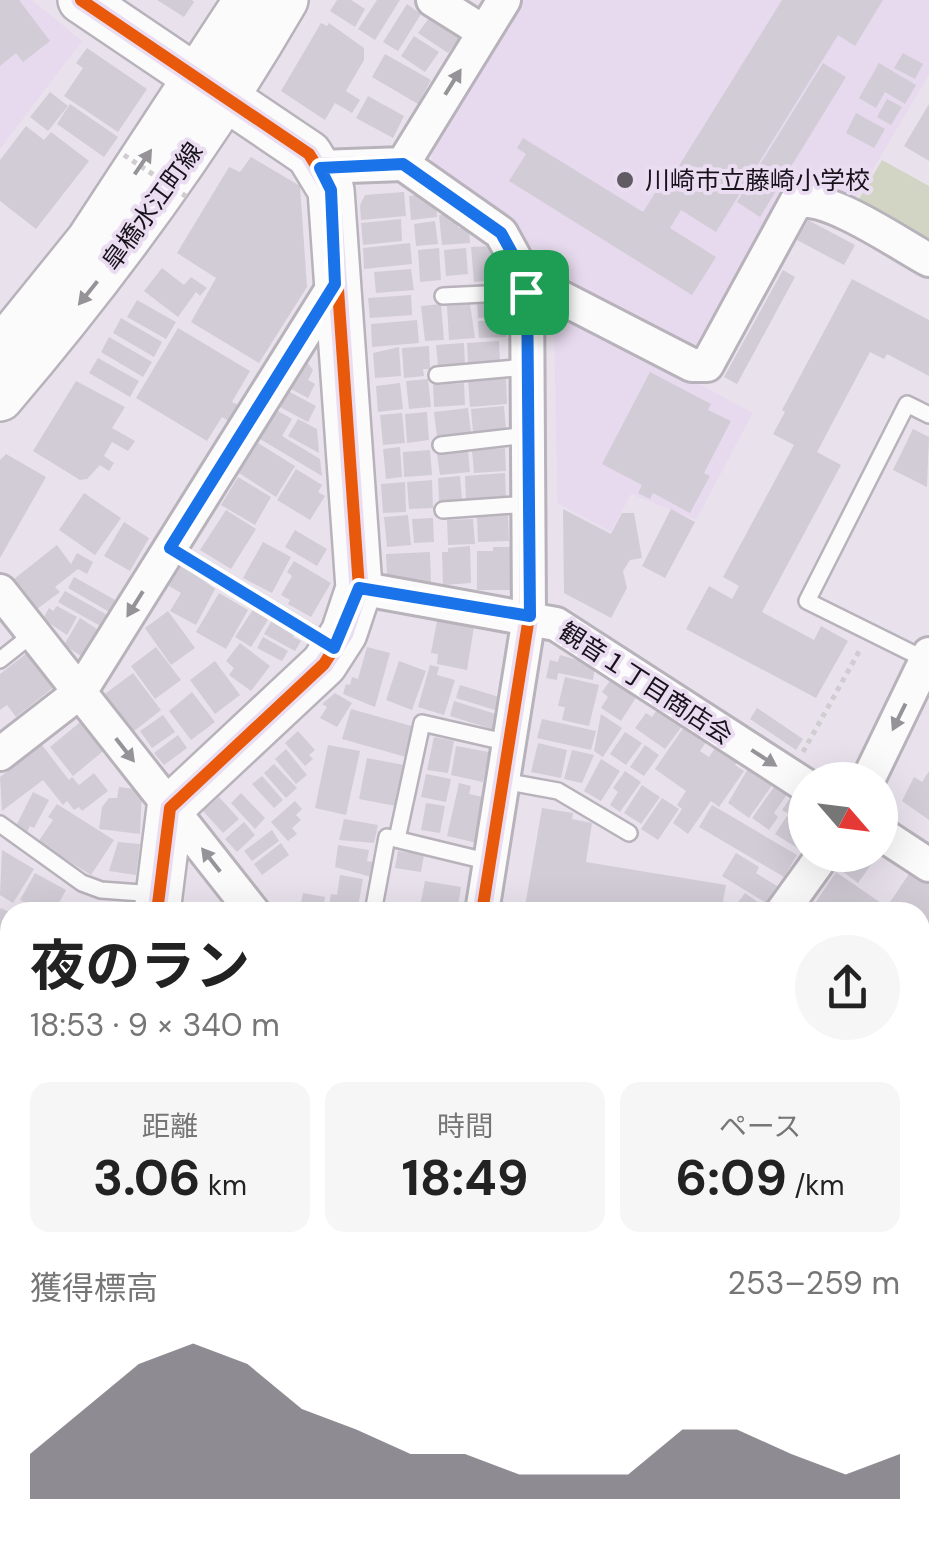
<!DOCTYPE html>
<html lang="ja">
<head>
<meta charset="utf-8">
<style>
	body { margin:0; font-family:"DM Sans","Noto Sans JP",sans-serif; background:#f6f6f6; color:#222; height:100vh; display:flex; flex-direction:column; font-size:38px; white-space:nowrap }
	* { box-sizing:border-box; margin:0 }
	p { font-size:32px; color:#767676 }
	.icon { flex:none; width:55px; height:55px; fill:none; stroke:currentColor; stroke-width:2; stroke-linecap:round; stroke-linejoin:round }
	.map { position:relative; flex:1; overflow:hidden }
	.drawer { position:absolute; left:0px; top:902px; width:930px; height:642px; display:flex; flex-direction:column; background:#fff; border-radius:30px 30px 0 0; box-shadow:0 10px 40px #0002 }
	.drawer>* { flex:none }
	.needle { width:65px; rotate:118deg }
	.controls { position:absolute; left:788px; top:762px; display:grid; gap:20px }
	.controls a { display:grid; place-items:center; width:110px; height:110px; border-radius:50%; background:#fff; box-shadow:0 10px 40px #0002; font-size:50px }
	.pin { position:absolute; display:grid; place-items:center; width:85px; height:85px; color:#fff; margin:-42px; border-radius:20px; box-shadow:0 5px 15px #0006 }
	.round { display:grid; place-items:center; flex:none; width:105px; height:105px; border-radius:52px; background:#f6f6f6 }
	.overview { display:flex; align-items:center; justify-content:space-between; height:170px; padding:0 30px }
	h1 { font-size:55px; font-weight:700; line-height:75px }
	.metrics { display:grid; grid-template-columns:repeat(3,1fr); gap:15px; height:170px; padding:10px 30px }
	.metrics div { display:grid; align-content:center; border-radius:20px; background:#f6f6f6; text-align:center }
	.metrics b { font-size:50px; font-weight:700 }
	.metrics small { font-size:28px; font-weight:400 }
	.metrics p { font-size:28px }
	.chart { height:280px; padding:20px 30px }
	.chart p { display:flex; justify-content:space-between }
	.chart svg { width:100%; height:180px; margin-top:10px; fill:#615b64; opacity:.7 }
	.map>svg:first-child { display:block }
	.built { fill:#e7daee }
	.green { fill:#d2d5c4 }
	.building { fill:#d1ccd5 }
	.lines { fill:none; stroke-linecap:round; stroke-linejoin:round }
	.lane-casing { stroke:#b8b2bb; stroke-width:20 }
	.street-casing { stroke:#b8b2bb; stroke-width:38 }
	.secondary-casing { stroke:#b8b2bb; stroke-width:50 }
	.path { stroke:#cfcdcf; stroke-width:5; stroke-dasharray:5 5; stroke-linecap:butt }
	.lane { stroke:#fcfbfc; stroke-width:15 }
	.street { stroke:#fcfbfc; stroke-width:32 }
	.secondary { stroke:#fcfbfc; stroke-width:45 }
	.path-bridge { stroke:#cfcdcf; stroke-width:5; stroke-dasharray:5 5; stroke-linecap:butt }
	.cycleway-casing { stroke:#eaddf2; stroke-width:19 }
	.cycleway { stroke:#e8590c; stroke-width:12 }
	.oneway { fill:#959397 }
	.route-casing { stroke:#fff; stroke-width:20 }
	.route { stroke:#1a73e8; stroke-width:12 }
	.poi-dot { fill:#615b64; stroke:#eaddf2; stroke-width:4 }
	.labels { text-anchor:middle; stroke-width:8; stroke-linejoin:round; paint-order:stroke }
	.poi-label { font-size:25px; fill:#18131b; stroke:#eaddf2; text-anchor:start }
	.street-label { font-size:25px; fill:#18131b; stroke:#eaddf2 }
</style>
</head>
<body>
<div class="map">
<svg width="929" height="1544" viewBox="0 0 929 1544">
	<rect width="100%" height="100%" fill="#e9e2ed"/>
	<path class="built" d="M0 0H32L82 41 0 149Z
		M517 0H929V75L853 203 798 172 703 350 697 355 553 281 552 264 432 161 430 139Z
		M562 310 753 413 696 520 631 494 611 532 557 503 554 311Z"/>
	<path class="green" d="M882 160 929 186V244L856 204Z"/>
	<path class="building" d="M0 0H19L50 41 23 62 16 53 0 66Z
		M157 0H192L194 2 184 17Z
		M337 0H351L365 9 355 27 330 11Z
		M377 0H400L375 40 358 29Z
		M782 0H883L855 46 838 35 716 232 681 210 670 228 716 257 692 295 509 181 526 154 517 148 523 138 643 212 662 182 667 185Z
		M407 4 421 14 398 51 383 42Z
		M430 17 460 37 448 53 418 33Z
		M321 23 327 26 329 23 364 48V60L346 91 360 100 352 113 335 103 325 120 281 91Z
		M414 36 439 52 425 72 401 56Z
		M87 48 147 89 118 132 64 96 83 68 76 63Z
		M903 53 923 64 915 79 894 68Z
		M385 54 431 80 418 104 372 77Z
		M823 63 846 77 760 217 737 202Z
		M879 63 916 85 905 104 885 92 876 108 859 98Z
		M50 92 68 106 48 131 30 117Z
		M368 96 404 116 393 138 356 118Z
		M887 99 902 107 891 125 877 117Z
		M70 104 118 137 104 157 57 124Z
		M929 104V161L904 146Z
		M856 113 885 129 874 148 846 133Z
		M26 126 44 140 51 132 89 161 36 229 0 201V160Z
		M251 157 300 186 307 287 259 363 191 322 216 278 177 253 229 167 240 172Z
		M404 192 406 216 361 220 360 205 365 195Z
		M423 194 436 202 437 217 411 220 409 196Z
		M452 214 459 228 469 227 470 243 442 245 439 215Z
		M401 219 402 241 363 245 361 223Z
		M808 220 855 245 844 265 797 240Z
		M435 221 438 244 416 246 414 224Z
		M410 243 412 264 364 269 363 248Z
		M493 246 503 259 504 279 474 282 471 247Z
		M439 248 441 280 420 282 418 250Z
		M466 248 468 274 446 276 444 250Z
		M162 268 184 285 191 277 207 288 200 296 196 292 178 317 144 291Z
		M411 269 414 290 376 293 374 272Z
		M783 270 795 277 737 384 724 377Z
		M852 279 929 320V376L887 354 884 359 870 352 817 452 841 465 762 612 814 640 821 626 848 641 816 698 686 629 709 586 732 599 739 586 723 577 794 445 773 434 785 412 782 410Z
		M411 295 412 315 370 318 368 298Z
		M137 300 176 322 166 339 127 317Z
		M504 301V317L478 318 477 302Z
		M441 304 444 340 425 341 421 306Z
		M470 304 475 338 449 340 447 306Z
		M121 318 162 342 154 357 113 333Z
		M417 320 419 343 372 347 371 324Z
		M506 320V337L479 338 478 321Z
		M178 328 250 371 232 402 240 406 230 422 222 417 207 441 136 398Z
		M109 337 152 362 143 377 101 352Z
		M499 341 500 362 468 364 467 343Z
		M464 343 465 364 438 366 436 345Z
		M429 346 430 369H423L424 376 404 378 402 348Z
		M399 347 401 376 375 378 373 353Z
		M98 358 139 381 130 397 89 373Z
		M306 361 313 370 308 380 315 384 308 398 291 389Z
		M650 372 711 404 708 410 731 421 704 473 710 476 690 513 653 493 650 499 638 493 642 485 602 464Z
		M506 377 507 404 470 407 468 380Z
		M428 379 431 407 409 409 406 381Z
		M76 381 125 407 112 428 135 441 128 451 112 442 104 456 114 463 109 471 100 465 87 479 80 480 33 451Z
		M400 383 403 409 378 412 376 386Z
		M464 383 465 405 434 407 433 385Z
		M288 391 316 406 308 422 280 407Z
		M504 406 506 429 473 432 471 409Z
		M468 408 471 433 437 437 434 412Z
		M276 410 292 419 282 436 320 459 322 476 260 439Z
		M427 412 429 440 407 443 405 414Z
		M402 413 405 443 383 445 380 415Z
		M298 419 317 429 319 453 288 436Z
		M913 429 929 437 927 487 893 470Z
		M258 443 295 466 276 497 239 473Z
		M400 447 402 477 386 479 383 449Z
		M505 448 506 471 474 473 472 450Z
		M430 450 432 475 404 477 403 452Z
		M468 450 470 472 440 475 437 454Z
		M6 454 46 477 0 558V460Z
		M296 469 322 485 318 492 325 496 310 520 277 500Z
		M505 473 506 497 466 500 465 476Z
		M460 476 462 500 439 501 438 478Z
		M238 477 271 497 255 525 221 505Z
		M432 480 433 508 409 509 407 482Z
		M405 482 406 512 383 513 381 484Z
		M84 493 121 518 95 555 59 530Z
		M563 509 611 534 622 513H634L642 558 630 560 623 571 627 588 611 618 564 593Z
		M671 509 695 522 665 578 642 566Z
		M226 510 256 529 231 569 200 550Z
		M408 515 411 545 387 547 384 517Z
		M508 515 509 541 478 542 477 517Z
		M433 518 434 542 414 543 412 519Z
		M473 519 475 544 448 545 447 520Z
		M124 522 149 538 130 571 104 556Z
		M295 530 327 549 317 566 285 547Z
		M263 542 291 557 272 593 243 578Z
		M57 545 71 564 77 553 93 562 87 574 78 569 55 587 60 592 37 609 14 579Z
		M470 546 471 583 443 585 442 552H448V548Z
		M493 547H513L512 590H477V551H493Z
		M430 552 431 585 399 584 387 574 386 554Z
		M294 561 331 583 311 617 288 604 290 600 281 595 292 576 287 572Z
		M181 564 215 589 196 625 170 611 181 593 169 586Z
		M74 577 117 601 111 613 68 588Z
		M65 591 109 616 102 627 58 602Z
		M219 593 248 610 226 649 196 632Z
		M57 606 77 617 67 635 43 619 49 608 53 611Z
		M254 608 269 618 251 647 235 637Z
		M168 611 195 648 171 665 145 628Z
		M80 618 97 629 81 656 64 645Z
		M272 620 295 632 293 637 301 641 295 651 264 634Z
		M437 621 474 627 467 670 437 664 438 654 431 653Z
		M263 637 288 651 282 661 257 648Z
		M240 643 270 666 251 691 229 675 234 668 226 661Z
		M156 647 181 680 155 699 131 666Z
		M367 647 390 653 375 707 343 694 346 684 350 685 352 677 358 679Z
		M27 653 54 687 16 717 7 705 0 710V674Z
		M560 655 595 665 593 680 558 673 557 680 546 678 550 660 558 662Z
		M215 661 240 695 215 714 190 680Z
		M399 661 426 671 412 710 386 700Z
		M430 665 439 667 437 675 455 680 444 715 418 707Z
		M133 673 161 710 133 732 105 694Z
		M565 677 599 685 589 726 562 720 565 707 558 706Z
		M611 679 637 696 621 721 601 708 608 697 602 692Z
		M460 685 499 697 495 710 456 698Z
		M192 692 215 722 191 740 169 711Z
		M335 693 352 703 337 727 320 718 327 707 322 704Z
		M454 701 499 715 495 730 450 716Z
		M659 707 683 725 665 749 635 728 646 713 652 717Z
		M757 708 803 739 796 750 750 719Z
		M351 709 415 727 406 757 342 739Z
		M601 714 622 728 603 757 594 751Z
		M163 715 175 732 152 748 140 731Z
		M84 719 107 748 73 776 50 747Z
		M542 719 596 731 591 750 537 738Z
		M686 724 708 739 700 751 709 757 717 745 739 760 735 765 744 771 719 807 711 801 688 834 673 823 682 809 677 805 686 791 655 769Z
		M298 731 315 750 309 755 313 759 305 766 285 743Z
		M625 732 642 743 626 765 610 754Z
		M178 735 187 748 164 765 154 753Z
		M434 737 454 741 448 773 427 770Z
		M538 743 567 750 561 778 531 772Z
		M42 745 69 780 72 777 79 785 94 773 108 791 82 811 79 807 74 810 67 801 63 805 43 780 2 811 0 777Z
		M328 745 360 751 346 815 315 808Z
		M645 745 659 755 644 776 630 767Z
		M456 746 489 752 483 782 451 775Z
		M286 749 307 775 296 784 275 759Z
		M572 750 594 755 582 783 564 779Z
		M367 758 404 765 396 806 359 799Z
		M601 759 620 771 601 801 584 791Z
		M274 764 297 788 286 798 264 773Z
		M749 767 773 784 749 818 728 803Z
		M625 771 641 782 620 812 610 805 618 792 613 788Z
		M929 771V820L902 801 914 777 922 782Z
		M426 774 451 779 446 802 421 797Z
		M262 776 283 800 274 808 252 784Z
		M459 783 471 786 469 794 487 798 477 843 447 836Z
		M776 784 788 793 774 813 778 817 769 830 752 818Z
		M642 785 660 797 641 824 624 813Z
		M119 787 142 790 140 834 99 829 102 807 109 798H117Z
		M33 792 49 800 34 828 30 826 27 832 16 826Z
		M241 793 265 818 255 829 231 803Z
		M792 795 805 803V824L782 810Z
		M219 797 239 819 223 833 203 811Z
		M662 798 679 809 658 840 641 829Z
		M295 801 302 809 296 815 301 820 292 828 297 834 288 841 271 822Z
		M426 803 445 806 440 833 421 830Z
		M57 804 114 840 91 875 38 842 53 820 48 817Z
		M712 805 797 855 784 877 699 827Z
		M542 808 573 813 572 819 592 823 586 862 726 885 721 912H524Z
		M787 816 804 828 802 851 775 834Z
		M344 819 378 825 374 843 339 840Z
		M244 822 255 835 237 852 225 839Z
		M272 830 279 841 252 861 244 851Z
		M118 842 140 844 136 875 109 871Z
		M281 843 289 855 262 875 254 864Z
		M338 845 369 850 367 861 378 863 375 878 335 867Z
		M2 850 34 869 13 903 0 895Z
		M398 851 424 855 421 872 395 868Z
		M736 853 759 867 756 873 777 886 766 903 722 876Z
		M854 855H878L858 883 842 871Z
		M911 871 929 884V933L920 927V912H899L888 905Z
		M836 872 894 912H809Z
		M35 873 66 890 54 912H44L20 900Z
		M340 875 363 879 357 912 328 911 331 894 337 895Z
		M425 881 461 887 457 912H413L415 905 420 906Z
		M303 893 325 897 323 912H299Z
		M745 893 766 908 763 912H739L733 909Z
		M116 903 132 904V912H101L102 905 116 906Z
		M1 908 9 912 1 926 10 931V998L0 992V910Z
		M923 960 929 963V996L920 990Z
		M920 1053 929 1059V1108L920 1102 924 1086 920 1083Z
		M4 1072 10 1076V1148L0 1143V1079Z
		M920 1109 929 1116V1153L920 1146Z
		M920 1281 929 1286V1353L920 1368Z
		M0 1405 10 1409 9 1436 0 1432Z
		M0 1439 10 1443V1465L0 1489Z
		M283 1535H330L328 1544Z
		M405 1535H447L443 1544H427Z
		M467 1535H482L504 1544H463Z
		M623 1535H667L672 1538 668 1544H636Z
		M723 1535H748L758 1541 717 1544Z"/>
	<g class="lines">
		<defs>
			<path id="lane" d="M443 296 526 292
				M437 375 526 367
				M441 445 527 435
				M443 510 528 504
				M170 548 331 646
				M0 660 34 633
				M926 660 807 601 907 404 929 415
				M503 781 558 791 629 833
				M0 824 82 883 101 890 155 894
				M397 839 422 723 509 743
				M373 912 387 837 490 862
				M920 1454 929 1439
				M605 1535 618 1544
				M221 1544 224 1535
				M866 1544 871 1535"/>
			<path id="street" d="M433 0 484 32
				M403 164 504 0
				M320 167 403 164 501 233 527 280 529 617 482 912
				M527 280 692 365H707L796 202C827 193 899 244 929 260
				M359 588 556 624 805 785
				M0 591 253 912
				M0 754 80 692 335 284
				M868 780 929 654
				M880 833 929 865
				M782 912 823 855
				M0 1187 10 1192
				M920 1207 929 1193
				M920 1402 929 1408
				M0 1510 10 1515
				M47 1535 63 1544
				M349 1544 351 1535
				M692 1544 698 1535"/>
			<path id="secondary" d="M81 0 309 154 331 190 359 588 344 633 324 664 170 808 157 912
				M0 351 89 241 247 0
				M0 398C107 273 202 143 285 0
				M110 1544 113 1535"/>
		</defs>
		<use href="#lane" class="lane-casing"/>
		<use href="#street" class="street-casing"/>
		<use href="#secondary" class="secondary-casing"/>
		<path class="path" d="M803 752 861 648"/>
		<use href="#lane" class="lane"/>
		<use href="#street" class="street"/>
		<use href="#secondary" class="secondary"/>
		<path class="path-bridge" d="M124 155 190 199"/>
		<defs>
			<path id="cycleway" d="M81 0 309 154 331 190 359 588 344 633 324 664 170 808 157 912
				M320 167 403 164 501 233 527 280 529 617 482 912"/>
		</defs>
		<use href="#cycleway" class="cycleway-casing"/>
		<use href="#cycleway" class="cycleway"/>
	</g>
	<defs><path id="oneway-solid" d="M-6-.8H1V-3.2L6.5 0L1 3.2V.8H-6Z" transform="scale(2.5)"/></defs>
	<g class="oneway">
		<use href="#oneway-solid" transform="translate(453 82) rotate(-58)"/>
		<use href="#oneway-solid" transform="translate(143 162) rotate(-56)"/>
		<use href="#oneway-solid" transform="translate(88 293) rotate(129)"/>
		<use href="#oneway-solid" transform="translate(135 604) rotate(122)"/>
		<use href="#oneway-solid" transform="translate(899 717) rotate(116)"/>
		<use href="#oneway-solid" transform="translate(125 750) rotate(52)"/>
		<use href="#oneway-solid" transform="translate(764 758) rotate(33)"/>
		<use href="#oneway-solid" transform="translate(211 860) rotate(-128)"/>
	</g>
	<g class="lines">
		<defs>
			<path id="route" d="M403 164 501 233 527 280 530 616 359 588 334 648 170 548 335 284 331 190 320 168Z"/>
		</defs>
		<use href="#route" class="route-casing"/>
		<use href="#route" class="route"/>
	</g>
	<circle class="poi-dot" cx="625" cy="180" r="10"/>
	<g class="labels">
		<g class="poi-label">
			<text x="645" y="189">川崎市立藤崎小学校</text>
		</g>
		<g class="street-label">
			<text transform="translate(152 206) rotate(-54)" y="9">皐橋水江町線</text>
			<text transform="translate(646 683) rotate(33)" y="9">観音１丁目商店会</text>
		</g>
	</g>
</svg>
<div class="controls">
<a><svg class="needle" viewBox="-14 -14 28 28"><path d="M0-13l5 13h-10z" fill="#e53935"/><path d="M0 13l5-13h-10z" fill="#767676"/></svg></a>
</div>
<div class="pin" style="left:526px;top:292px;background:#1e9e55"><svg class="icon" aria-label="arrive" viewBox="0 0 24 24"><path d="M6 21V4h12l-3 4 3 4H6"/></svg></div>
<section class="drawer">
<div class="overview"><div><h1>夜のラン</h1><p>18:53 · 9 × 340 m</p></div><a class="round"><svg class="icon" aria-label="share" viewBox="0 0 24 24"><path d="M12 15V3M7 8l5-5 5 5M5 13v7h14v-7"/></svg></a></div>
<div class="metrics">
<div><p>距離</p><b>3.06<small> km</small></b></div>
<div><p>時間</p><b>18:49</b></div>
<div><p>ペース</p><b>6:09<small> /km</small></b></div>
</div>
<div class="chart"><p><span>獲得標高</span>253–259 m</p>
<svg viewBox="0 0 160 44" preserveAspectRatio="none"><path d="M0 44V33L10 22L20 11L30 6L40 11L50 22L60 27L70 33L80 33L90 38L100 38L110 38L120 27L130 27L140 33L150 38L160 33V44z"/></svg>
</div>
</section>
</div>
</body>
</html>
